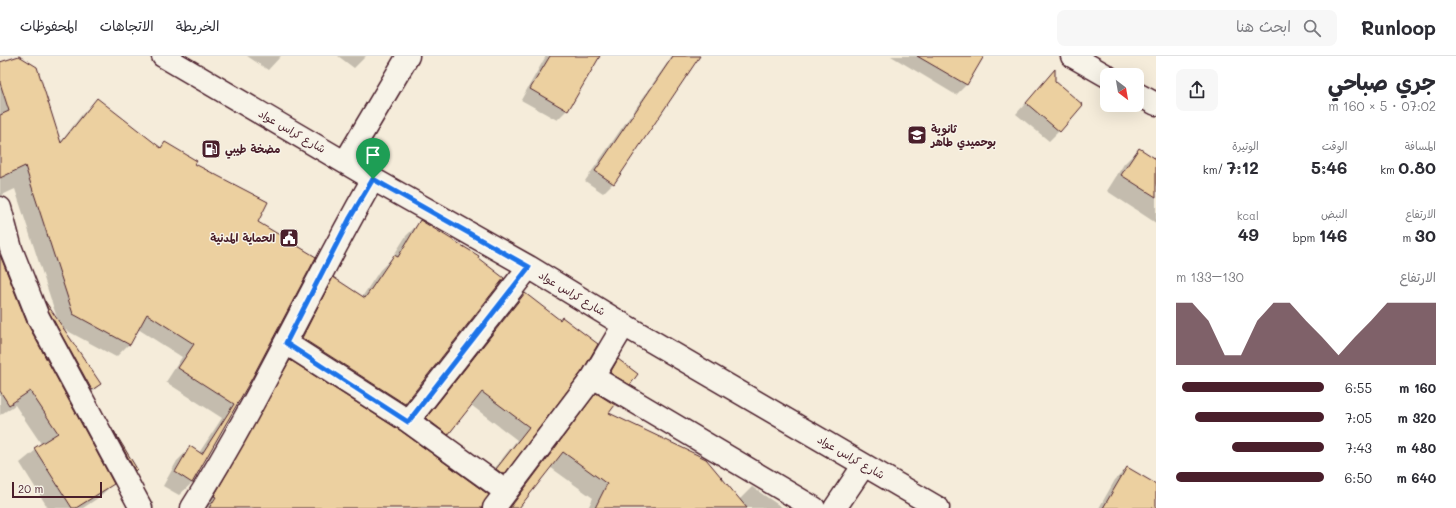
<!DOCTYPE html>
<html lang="ar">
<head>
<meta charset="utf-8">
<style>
	body { margin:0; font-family:Mali,"Playpen Sans Arabic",sans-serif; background:#f7f7f7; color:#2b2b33; direction:rtl; height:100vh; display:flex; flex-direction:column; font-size:15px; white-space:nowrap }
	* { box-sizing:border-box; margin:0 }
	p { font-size:13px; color:#7c7c81 }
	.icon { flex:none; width:22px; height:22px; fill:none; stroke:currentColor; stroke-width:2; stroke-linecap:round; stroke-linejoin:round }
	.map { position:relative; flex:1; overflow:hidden; direction:ltr }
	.side { display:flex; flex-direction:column; background:#fff; width:300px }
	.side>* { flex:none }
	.needle { width:26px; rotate:149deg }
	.fabs { position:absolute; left:1100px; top:12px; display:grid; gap:8px }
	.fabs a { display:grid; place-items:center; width:44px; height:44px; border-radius:8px; background:#fff; box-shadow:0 4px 16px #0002; font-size:20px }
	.scale { position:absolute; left:12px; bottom:10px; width:90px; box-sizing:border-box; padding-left:4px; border:2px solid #4a1f2b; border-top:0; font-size:11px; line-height:14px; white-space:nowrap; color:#4a1f2b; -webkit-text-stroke:3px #f7f3e8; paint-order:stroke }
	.pin { position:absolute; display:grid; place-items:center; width:34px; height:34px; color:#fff; margin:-41px -17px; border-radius:50% 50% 50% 0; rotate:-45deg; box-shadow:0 0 4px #0007 }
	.pin .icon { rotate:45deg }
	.round { display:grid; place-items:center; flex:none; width:42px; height:42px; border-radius:8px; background:#f7f7f7 }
	.headline { display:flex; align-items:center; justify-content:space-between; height:68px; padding:0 20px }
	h1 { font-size:22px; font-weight:700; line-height:30px }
	.stats { display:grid; grid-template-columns:repeat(3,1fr); gap:6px; height:68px; padding:4px 20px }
	.stats div { display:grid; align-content:center }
	.stats b { font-size:17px; font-weight:700 }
	.stats small { font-size:11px; font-weight:400 }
	.stats p { font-size:11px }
	.chart { height:112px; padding:8px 20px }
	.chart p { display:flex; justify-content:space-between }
	.chart svg { width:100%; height:72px; margin-top:4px; fill:#4a1f2b; opacity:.7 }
	ul { padding:0 20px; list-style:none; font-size:13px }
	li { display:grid; grid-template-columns:64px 48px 1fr; align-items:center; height:30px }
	li i { height:10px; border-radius:5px; background:#4a1f2b }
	header { display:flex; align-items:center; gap:24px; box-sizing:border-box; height:56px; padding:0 20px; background:#fff; border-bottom:1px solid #e1e1e2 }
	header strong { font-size:19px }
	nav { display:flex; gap:22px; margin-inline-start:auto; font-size:14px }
	.search { width:280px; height:36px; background:#f7f7f7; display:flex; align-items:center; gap:10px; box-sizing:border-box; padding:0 14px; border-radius:8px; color:#7c7c81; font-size:15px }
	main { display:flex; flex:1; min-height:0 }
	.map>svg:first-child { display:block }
	.shadow { fill:#0003 }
	.building { fill:#ecd0a0; stroke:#4a1f2b }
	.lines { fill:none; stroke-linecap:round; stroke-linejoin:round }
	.minor-casing { stroke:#4a1f2b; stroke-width:25 }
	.major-casing { stroke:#4a1f2b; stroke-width:25 }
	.minor { stroke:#f7f3e8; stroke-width:22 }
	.major { stroke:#f7f3e8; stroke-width:22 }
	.route-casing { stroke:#fff; stroke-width:8 }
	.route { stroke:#1a73e8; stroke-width:5 }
	.labels { text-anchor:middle; stroke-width:3; stroke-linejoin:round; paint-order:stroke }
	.poi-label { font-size:11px; font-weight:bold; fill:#4a1f2b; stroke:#f7f3e8; text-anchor:start }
	.street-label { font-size:11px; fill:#4a1f2b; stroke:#f7f3e8 }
</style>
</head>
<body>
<header>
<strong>Runloop</strong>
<div class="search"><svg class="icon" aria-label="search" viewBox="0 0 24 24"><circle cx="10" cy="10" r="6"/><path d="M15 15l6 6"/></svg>ابحث هنا</div>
<nav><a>الخريطة</a><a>الاتجاهات</a><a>المحفوظات</a></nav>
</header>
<main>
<section class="side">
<div class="headline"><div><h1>جري صباحي</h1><p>07:02 · 5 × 160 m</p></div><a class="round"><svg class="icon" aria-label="share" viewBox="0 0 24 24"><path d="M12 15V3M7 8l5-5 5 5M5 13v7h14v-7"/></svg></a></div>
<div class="stats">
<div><p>المسافة</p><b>0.80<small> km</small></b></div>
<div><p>الوقت</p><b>5:46</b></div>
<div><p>الوتيرة</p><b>7:12<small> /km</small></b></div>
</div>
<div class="stats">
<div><p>الارتفاع</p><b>30<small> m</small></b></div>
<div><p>النبض</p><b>146<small> bpm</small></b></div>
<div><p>kcal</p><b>49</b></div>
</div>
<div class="chart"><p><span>الارتفاع</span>130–133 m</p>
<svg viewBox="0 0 160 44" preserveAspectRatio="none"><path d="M0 44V6L10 6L20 17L30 38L40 38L50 17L60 6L70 6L80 17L90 27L100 38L110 27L120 17L130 6L140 6L150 6L160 6V44z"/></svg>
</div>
<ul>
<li><b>160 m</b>6:55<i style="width:96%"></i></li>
<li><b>320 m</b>7:05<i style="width:87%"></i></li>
<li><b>480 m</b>7:43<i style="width:62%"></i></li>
<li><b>640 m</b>6:50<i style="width:100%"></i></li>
</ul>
</section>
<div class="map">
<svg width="1156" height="452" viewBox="0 0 1156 452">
	<rect width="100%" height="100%" fill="#f5ecda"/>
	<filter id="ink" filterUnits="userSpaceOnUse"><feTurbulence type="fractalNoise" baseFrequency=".025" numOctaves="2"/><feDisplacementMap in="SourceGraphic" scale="8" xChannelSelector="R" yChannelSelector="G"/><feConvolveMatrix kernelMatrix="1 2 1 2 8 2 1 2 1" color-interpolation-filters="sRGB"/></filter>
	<g filter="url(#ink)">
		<path class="shadow" d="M247 0H281L268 14Z
			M338 0H366L354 12Z
			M546 0H599L567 54 557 64 521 44Z
			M672 0H686L613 127 603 137 585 125Z
			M891 0H983L966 29 956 39Z
			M0 7 60 87 84 56 97 44 160 92 165 87 194 108 257 166 315 201 192 427 179 439 163 430 177 405 190 392 199 397 222 362 166 326 182 301 138 273 129 288 116 301 62 272 100 328 85 343 30 262 45 247 58 265 15 133 0 140Z
			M1048 22 1059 75 1049 85 1016 58Z
			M1139 93 1156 104V167L1107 135 1124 108Z
			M420 166 503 222 404 348 390 362 288 297 319 237 334 223 362 241 380 214 392 202 406 180Z
			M0 206 26 267 113 428 98 442 83 452H48L20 407 42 389 15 349 0 359Z
			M525 238 560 265 597 288 503 418 490 430 484 426 517 384 471 349 435 391 414 376 512 251Z
			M618 304 630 328 616 341 605 318Z
			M290 306 481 452H202L276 320Z
			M596 339 608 358 739 444 752 431 783 452H588L593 442 550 411 517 452H507L582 353Z
			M113 377 136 413 123 426 101 389Z
			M1127 412 1156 429V452H1099L1115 424Z"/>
		<path class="building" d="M19 0 37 11 61 87 97 42 161 92 165 86 197 105 195 108 268 146 258 166 316 201 251 324 192 427 175 416 190 390 202 398 234 348 178 312 194 288 147 258 130 289 73 258 25 110 0 122V59L9 55 0 27V6Z
			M550 0H600L568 55 530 33Z
			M673 0H700L614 128 595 115Z
			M917 0H984L967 29Z
			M1055 13V25L1083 49 1060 76 1026 47Z
			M1139 92 1156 103V141L1121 119Z
			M420 164 479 200 478 202 504 222 405 348 302 282 333 221 365 242 394 199 398 201Z
			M0 199 27 267 114 428 76 452H72L34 392 58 377 30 335 9 349 0 335Z
			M525 237 560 264 562 261 598 288 583 314 504 419 496 413 529 371 482 336 448 379 426 362Z
			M45 245 101 328 92 334 49 256Z
			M618 303 638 318 630 329 610 317Z
			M290 304 401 375 489 439 482 452H209L216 441 214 440Z
			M596 337 615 349 609 357 706 403 747 452H595L607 428 563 396 519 452H510Z
			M114 375 137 413 135 415Z
			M1127 411 1156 428V452H1103Z"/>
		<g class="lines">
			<defs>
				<path id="minor" d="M163 0 373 123 529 211 624 269 938 452
					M345 106 408 0
					M0 152 11 193 38 261 141 452
					M286 287 408 365 505 435
					M593 321 814 452
					M408 365 529 211
					M192 452C259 346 311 231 373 123
					M494 452 593 321 624 269
					M835 452 864 409"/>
				<path id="major" d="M1072 0 1107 20
					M1137 38 1156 48"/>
			</defs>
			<use href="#minor" class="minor-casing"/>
			<use href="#major" class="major-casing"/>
			<use href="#minor" class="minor"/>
			<use href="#major" class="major"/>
		</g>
	</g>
	<g class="lines" filter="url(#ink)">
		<defs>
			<path id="route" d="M373 123 529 211 408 366 286 287 350 162Z"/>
		</defs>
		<use href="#route" class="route-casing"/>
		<use href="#route" class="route"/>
	</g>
	<defs>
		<symbol id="school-square" viewBox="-11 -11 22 22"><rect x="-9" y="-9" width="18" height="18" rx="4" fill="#4a1f2b" stroke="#f7f3e8"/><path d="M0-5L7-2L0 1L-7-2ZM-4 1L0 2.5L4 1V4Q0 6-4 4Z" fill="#fff"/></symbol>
		<symbol id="fuel-square" viewBox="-11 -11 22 22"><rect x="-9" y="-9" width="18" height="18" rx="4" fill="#4a1f2b" stroke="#f7f3e8"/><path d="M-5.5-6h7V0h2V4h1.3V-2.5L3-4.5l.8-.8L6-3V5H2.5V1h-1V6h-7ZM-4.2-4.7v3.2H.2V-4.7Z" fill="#fff"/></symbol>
		<symbol id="civic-square" viewBox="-11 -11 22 22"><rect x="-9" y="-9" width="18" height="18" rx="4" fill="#4a1f2b" stroke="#f7f3e8"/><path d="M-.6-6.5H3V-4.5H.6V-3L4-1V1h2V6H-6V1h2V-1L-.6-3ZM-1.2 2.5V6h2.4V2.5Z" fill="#fff"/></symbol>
	</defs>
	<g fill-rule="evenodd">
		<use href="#school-square" x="906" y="68" width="22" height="22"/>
		<use href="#fuel-square" x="200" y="82" width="22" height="22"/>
		<use href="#civic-square" x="278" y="171" width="22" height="22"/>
	</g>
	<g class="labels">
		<g class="poi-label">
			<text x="931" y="77">ثانوية<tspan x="931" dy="13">بوحميدي طاهر</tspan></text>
			<text x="225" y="97">مضخة طيبي</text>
			<text x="275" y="186" text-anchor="end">الحماية المدنية</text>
		</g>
		<g class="street-label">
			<text transform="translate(292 75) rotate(30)" y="4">شارع كراس عواد</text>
			<text transform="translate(572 237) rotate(31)" y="4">شارع كراس عواد</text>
			<text transform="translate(851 401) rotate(30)" y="4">شارع كراس عواد</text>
		</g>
	</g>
</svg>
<div class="fabs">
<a><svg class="needle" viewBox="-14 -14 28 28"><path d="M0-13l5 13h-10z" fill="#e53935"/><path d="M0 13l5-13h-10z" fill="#7c7c81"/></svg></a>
</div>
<div class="scale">20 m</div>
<div class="pin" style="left:373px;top:123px;background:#1e9e55"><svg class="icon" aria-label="arrive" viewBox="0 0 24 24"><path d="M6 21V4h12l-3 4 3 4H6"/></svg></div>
</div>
</main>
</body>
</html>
